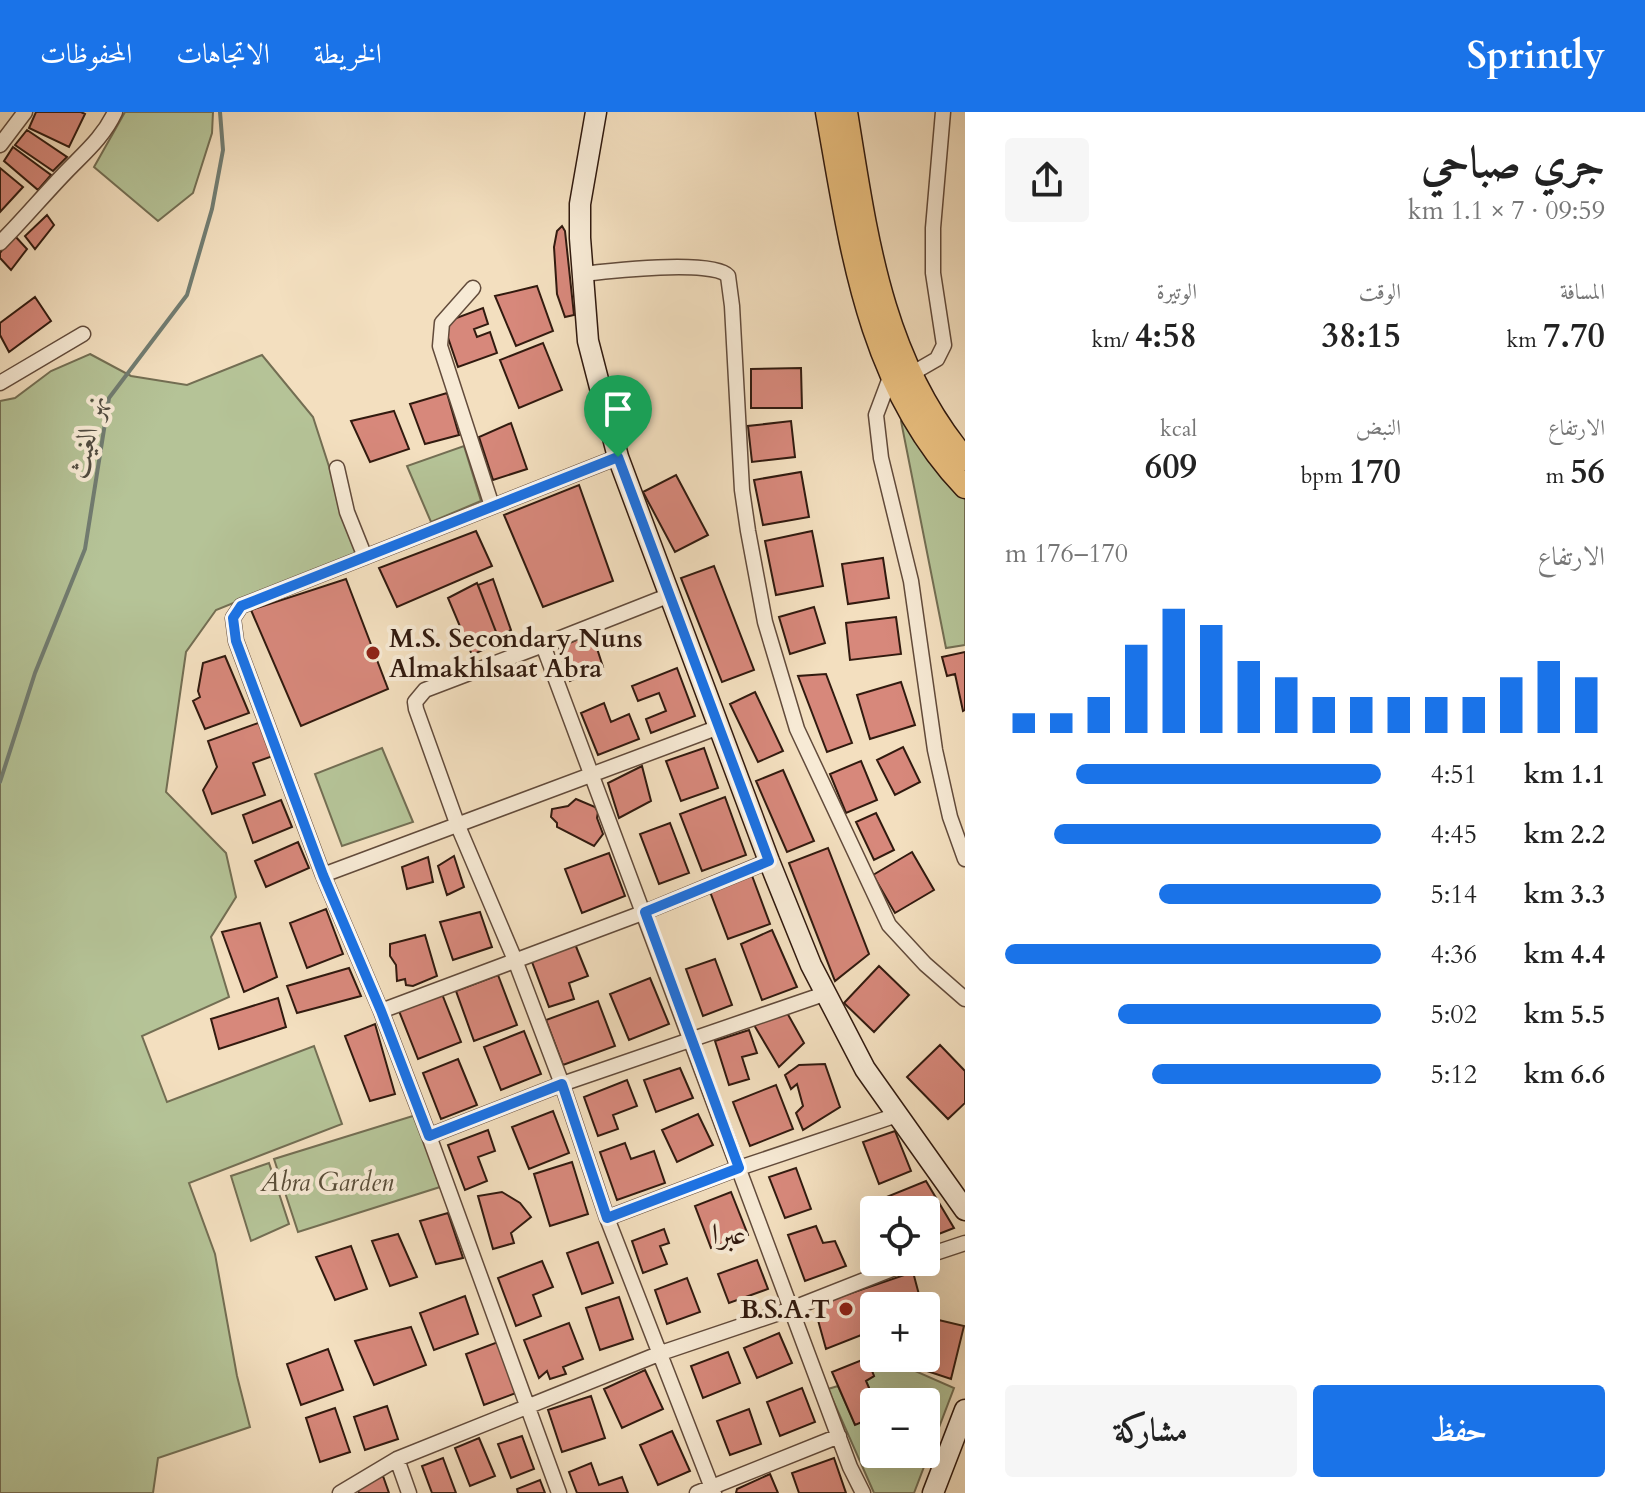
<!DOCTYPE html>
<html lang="ar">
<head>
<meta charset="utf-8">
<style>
	body { margin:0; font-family:Cardo,Amiri,serif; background:#f6f6f6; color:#222; direction:rtl; height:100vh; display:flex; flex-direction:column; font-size:30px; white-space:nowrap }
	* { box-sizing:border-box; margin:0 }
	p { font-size:26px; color:#767676 }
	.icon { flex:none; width:44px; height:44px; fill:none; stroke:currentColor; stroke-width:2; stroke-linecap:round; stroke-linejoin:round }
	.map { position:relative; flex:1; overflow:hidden; direction:ltr }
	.drawer { display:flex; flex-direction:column; background:#fff; width:680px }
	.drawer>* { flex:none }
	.fabs { position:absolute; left:860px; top:1084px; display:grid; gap:16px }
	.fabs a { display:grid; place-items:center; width:80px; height:80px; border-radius:8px; background:#fff; box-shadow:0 8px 32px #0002; font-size:40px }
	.pin { position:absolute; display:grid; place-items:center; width:68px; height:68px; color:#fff; margin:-82px -34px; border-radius:50% 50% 50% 0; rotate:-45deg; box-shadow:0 0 8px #0007 }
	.pin .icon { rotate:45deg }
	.round { display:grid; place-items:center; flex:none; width:84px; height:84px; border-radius:8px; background:#f6f6f6 }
	.summary { display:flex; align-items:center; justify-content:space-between; height:136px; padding:0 40px }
	h1 { font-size:44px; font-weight:600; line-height:60px }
	.metrics { display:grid; grid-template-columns:repeat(3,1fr); gap:12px; height:136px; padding:8px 40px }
	.metrics div { display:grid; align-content:center }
	.metrics b { font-size:34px; font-weight:600 }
	.metrics small { font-size:22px; font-weight:400 }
	.metrics p { font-size:22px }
	.chart { height:224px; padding:16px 40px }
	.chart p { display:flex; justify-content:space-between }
	.chart svg { width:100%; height:144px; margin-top:8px; stroke:#1a73e8; stroke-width:6 }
	.button { display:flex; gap:16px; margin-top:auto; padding:16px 40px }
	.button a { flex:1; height:92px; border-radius:8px; background:#1a73e8; color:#fff; font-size:32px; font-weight:600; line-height:92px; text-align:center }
	.button a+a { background:#f6f6f6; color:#222 }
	ul { padding:0 40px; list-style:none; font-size:26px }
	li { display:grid; grid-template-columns:128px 96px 1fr; align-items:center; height:60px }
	li i { height:20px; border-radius:10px; background:#1a73e8 }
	header { display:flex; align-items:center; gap:48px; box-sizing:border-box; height:112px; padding:0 40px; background:#1a73e8; color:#fff }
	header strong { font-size:38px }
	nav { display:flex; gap:44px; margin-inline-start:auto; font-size:28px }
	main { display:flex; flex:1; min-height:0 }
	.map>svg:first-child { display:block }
	.green { fill:#b5c397; stroke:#736e53; stroke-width:2 }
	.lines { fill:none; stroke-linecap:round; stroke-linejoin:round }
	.stream { stroke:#717c71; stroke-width:4 }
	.building { fill:#d7887b; stroke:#311a0f; stroke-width:2 }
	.street-casing { stroke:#624b3b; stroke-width:17 }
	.secondary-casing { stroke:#311a0f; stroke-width:23 }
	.primary-casing { stroke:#311a0f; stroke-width:25 }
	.street { stroke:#f7ead5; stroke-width:14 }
	.secondary { stroke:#f7ead5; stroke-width:20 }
	.primary { stroke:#eac080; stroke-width:22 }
	.route-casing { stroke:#fff; stroke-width:16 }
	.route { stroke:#1a73e8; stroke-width:10 }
	.poi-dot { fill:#8f2418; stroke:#f7ead5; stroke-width:3 }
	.labels { text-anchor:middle; stroke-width:8; stroke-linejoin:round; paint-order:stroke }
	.poi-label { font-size:26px; font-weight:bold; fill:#311a0f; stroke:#f7ead5; text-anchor:start }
	.park-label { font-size:26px; font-style:italic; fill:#594d38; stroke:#f7ead5 }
	.water-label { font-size:28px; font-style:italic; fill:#514b40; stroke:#f7ead5 }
	.quarter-label { font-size:30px; fill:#311a0f; stroke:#f7ead5 }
</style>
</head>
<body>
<header>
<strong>Sprintly</strong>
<nav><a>الخريطة</a><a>الاتجاهات</a><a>المحفوظات</a></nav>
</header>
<main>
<section class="drawer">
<div class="summary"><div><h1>جري صباحي</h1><p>09:59 · 7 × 1.1 km</p></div><a class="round"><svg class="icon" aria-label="share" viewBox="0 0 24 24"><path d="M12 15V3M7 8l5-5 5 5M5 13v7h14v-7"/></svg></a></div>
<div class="metrics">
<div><p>المسافة</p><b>7.70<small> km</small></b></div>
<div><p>الوقت</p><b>38:15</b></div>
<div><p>الوتيرة</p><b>4:58<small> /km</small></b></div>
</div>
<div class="metrics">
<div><p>الارتفاع</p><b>56<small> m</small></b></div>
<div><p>النبض</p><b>170<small> bpm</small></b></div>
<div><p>kcal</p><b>609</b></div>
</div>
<div class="chart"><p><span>الارتفاع</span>170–176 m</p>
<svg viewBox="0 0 160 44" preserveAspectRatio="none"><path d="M5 44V38M15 44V38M25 44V33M35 44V17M45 44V6M55 44V11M65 44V22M75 44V27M85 44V33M95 44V33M105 44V33M115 44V33M125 44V33M135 44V27M145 44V22M155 44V27"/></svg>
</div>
<ul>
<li><b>1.1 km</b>4:51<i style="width:81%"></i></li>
<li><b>2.2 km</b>4:45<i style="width:87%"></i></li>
<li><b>3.3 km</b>5:14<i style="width:59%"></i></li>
<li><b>4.4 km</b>4:36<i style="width:100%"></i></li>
<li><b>5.5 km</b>5:02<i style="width:70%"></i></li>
<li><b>6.6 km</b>5:12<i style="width:61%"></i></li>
</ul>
<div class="button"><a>حفظ</a><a>مشاركة</a></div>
</section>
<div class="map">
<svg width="965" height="1381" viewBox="0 0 965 1381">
	<rect width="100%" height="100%" fill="#f3dfbf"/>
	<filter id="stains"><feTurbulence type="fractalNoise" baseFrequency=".0025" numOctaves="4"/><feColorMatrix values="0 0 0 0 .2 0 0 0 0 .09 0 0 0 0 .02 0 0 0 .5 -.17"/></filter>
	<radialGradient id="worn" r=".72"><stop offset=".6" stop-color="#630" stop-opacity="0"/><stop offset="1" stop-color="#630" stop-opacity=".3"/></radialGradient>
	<path class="green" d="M125 0H213L212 21 193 81 158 109 94 55Z
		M90 242 131 264 187 273 262 243 313 305 357 441 216 498 186 540 166 680 226 741 236 785 211 825 229 885 142 924 167 990 314 934 342 1012 189 1071 215 1142 237 1264 250 1315 158 1346 153 1381H0V289L15 286 51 259Z
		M905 303 965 385V533L946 536 901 309Z
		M464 334 481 389 431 410 407 354Z
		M382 636 413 710 342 734 315 662Z
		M416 1003 440 1075 298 1120 274 1047Z
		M269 1051 289 1112 251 1129 231 1064Z
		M874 1242V1246H918L915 1259 954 1276 914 1381H874L828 1277 838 1274 855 1312 874 1305V1342H926V1290H875L866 1269 874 1264 868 1248Z"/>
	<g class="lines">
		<path class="stream" d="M0 670 35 561 85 437 109 286 187 183 212 97 223 38 220 0"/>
	</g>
	<path class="building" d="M36 0H81L85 2 69 35 29 16Z
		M27 18 67 45 53 59 15 33Z
		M13 35 51 63 38 78 4 49Z
		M0 56 23 75 0 100Z
		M47 103 54 113 35 137 25 124Z
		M562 114 565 119 574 203 565 205 557 182 554 135 557 119Z
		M14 123 27 137 11 158 0 146V141Z
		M537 174 553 219 516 234 495 184Z
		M35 185 51 209 9 240 0 223V211Z
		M483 196 488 212 474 217 477 225 490 220 497 241 458 255 443 211Z
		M543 231 562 278 519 296 500 248Z
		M801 256 802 296H751V257Z
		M447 281 459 323 425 332 410 292Z
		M394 299 409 337 370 350 351 309Z
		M791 309 795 345 752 350 748 314Z
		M511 311 527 357 493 368 479 325Z
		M801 360 809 405 763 413 754 368Z
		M676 363 708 423 675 440 643 380Z
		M579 373 613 469 543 495 504 403Z
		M476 419 492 454 397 495 379 456Z
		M812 419 823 474 776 483 765 429Z
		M883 446 889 486 848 492 842 452Z
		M714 454 754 558 722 570 681 466Z
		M346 467 388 577 301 614 251 498Z
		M493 467 511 518 498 525 478 473Z
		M477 471 500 530 472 543 448 486Z
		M814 495 825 531 790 542 779 505Z
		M896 505 901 542 850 548 846 511Z
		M592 521 603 555 570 569 558 536Z
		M965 540V598L963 599 955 562 947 564 942 545Z
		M225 544 249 601 205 617 193 589 200 585 198 579 203 551Z
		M677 556 695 604 651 621 646 607 666 599 659 581 638 589 632 574Z
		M826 562 852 631 827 640 798 564Z
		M901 570 915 613 870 627 857 583Z
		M755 580 783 639 758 650 730 592Z
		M604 591 611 610 629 602 639 627 598 643 581 601Z
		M261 610 273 644 253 651 265 683 212 702 203 678 217 655 208 629Z
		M903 635 920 670 895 683 877 648Z
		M704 636 718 676 681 689 666 649Z
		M861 649 877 688 846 701 830 662Z
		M642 654 651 689 619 706 608 671Z
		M783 658 814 729 787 740 756 669Z
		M725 685 746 743 702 759 680 702Z
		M576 687 595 695 598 700 597 706 603 722 594 734 557 715V711L551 705 552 697 568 694Z
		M281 688 292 715 253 731 243 703Z
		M876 701 894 738 874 748 856 710Z
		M670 711 689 761 659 772 640 722Z
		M298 730 309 756 266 775 255 749Z
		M828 736 869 842 835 869 789 751Z
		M912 740 934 778 895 801 873 763Z
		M609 741 625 784 582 801 565 757Z
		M454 744 464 775 447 783 438 754Z
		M428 745 433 770 407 777 402 755Z
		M751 761 770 812 728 827 709 777Z
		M326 797 343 842 307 856 290 811Z
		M480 800 492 835 453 848 440 810Z
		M260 811 277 865 244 880 222 820Z
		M772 818 797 875 762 888 741 832Z
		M425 823 437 864 413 874 406 873 405 867 397 869 396 853 390 844V832Z
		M575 832 588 864 569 871 574 887 549 895 532 850Z
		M715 847 732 893 703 904 686 857Z
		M879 854 909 883 874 920 844 891Z
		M349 856 361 884 297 901 287 874Z
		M498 863 517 913 474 929 456 879Z
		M650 866 669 912 629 928 610 882Z
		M442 882 461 930 418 947 399 899Z
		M278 886 286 915 219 937 211 907Z
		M598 889 615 934 563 953 546 908Z
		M786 899 804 931 779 955 754 913Z
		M375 912 395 982 370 989 345 924Z
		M749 918 757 941 742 945 749 967 729 973 715 929Z
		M524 919 541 962 501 978 484 935Z
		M940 933 965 959V991L948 1007 907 965Z
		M458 947 477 993 441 1007 423 961Z
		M825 952 840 995 803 1018 796 1001 803 994 797 972 791 977 785 963 799 953Z
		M680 956 693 986 656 1000 644 968Z
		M627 968 637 994 613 1003 618 1017 598 1024 584 985Z
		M776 973 793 1017 750 1034 733 990Z
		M553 999 569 1041 529 1057 512 1015Z
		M698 1002 713 1033 677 1050 662 1018Z
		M488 1018 495 1039 478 1045 487 1069 465 1078 448 1033Z
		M895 1019 911 1059 879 1072 863 1030Z
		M625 1031 631 1047 654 1039 665 1071 617 1088 600 1040Z
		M572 1050 588 1102 550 1114 534 1062Z
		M796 1056 811 1097 785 1106 769 1065Z
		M926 1069 954 1116 926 1127V1098H889L884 1086Z
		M502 1080 520 1091 531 1105 511 1121 514 1131 493 1137 478 1084Z
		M731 1080 748 1123 711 1136 695 1094Z
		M448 1101 463 1146 436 1152 420 1109Z
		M816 1114 823 1131 835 1129 846 1154 805 1169 788 1123Z
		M664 1117 669 1131 660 1134 667 1152 643 1161 632 1129Z
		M398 1122 417 1165 390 1174 372 1129Z
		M598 1130 613 1171 582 1182 567 1141Z
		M351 1134 367 1177 335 1188 316 1145Z
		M757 1148 768 1177 729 1191 718 1162Z
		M542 1149 553 1175 533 1183 541 1204 516 1214 498 1166Z
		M913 1160 922 1194H874V1218L826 1237 816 1201 822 1191Z
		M687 1166 700 1200 667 1212 655 1178Z
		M465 1184 478 1222 434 1238 420 1201Z
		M619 1185 633 1227 600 1238 586 1196Z
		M926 1205 964 1214 951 1267 918 1256 920 1246H926Z
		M569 1211 583 1247 563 1255 566 1262 550 1267 547 1259 539 1266 524 1228Z
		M411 1215 426 1253 374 1273 355 1229Z
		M779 1221 792 1251 757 1266 744 1236Z
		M498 1230 516 1281 484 1293 466 1242Z
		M328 1237 343 1278 301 1293 287 1252Z
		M728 1240 740 1271 703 1286 691 1254Z
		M867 1246 874 1264 866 1269 875 1290 874 1305 855 1313 832 1260Z
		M645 1258 663 1297 622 1316 604 1277Z
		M802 1276 815 1310 780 1324 767 1290Z
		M591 1284 605 1326 562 1340 548 1298Z
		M387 1294 398 1327 365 1338 354 1305Z
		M335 1296 350 1340 320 1350 306 1306Z
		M749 1297 761 1332 730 1343 717 1309Z
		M672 1319 690 1359 658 1373 640 1333Z
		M522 1324 534 1357 511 1366 498 1332Z
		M479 1326 495 1364 470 1374 455 1336Z
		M443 1346 456 1381H432L422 1354Z
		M834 1346 846 1381H799L792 1361Z
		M591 1351 599 1373 622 1365 628 1381H577L569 1360Z
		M770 1362 778 1381H736L737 1377Z
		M383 1364 389 1381H359L356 1375Z
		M540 1368 545 1381H518L517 1377Z"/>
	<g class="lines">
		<defs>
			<path id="street" d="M0 33 25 0
				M0 131C22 109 42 85 64 62 83 42 103 26 115 0
				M584 162C609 159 713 147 728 164L732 194 742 378 748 419 765 510 797 617 889 813 925 852 965 887
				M473 176 442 211 440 234 492 394
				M911 262 937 247 944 233 933 161V116L943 0
				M891 263 876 303 881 346 911 469 935 638 950 705 965 747
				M0 271 83 222
				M337 356 347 400 365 445
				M670 483 543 533C645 807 748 1081 850 1355L863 1381
				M543 533 425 578 415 590 416 597 458 714 515 848 562 972 607 1106 714 1381
				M323 763 719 615
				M381 899 645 800 769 749
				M429 1024 562 972 824 882
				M607 1106 739 1056 897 1003
				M926 1144 965 1131
				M397 1347 409 1381
				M340 1381 397 1347 661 1241 791 1197 910 1150
				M559 1381 429 1024 381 899 323 763 236 529 233 506 241 494 618 345
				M697 1381 839 1324"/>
			<path id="secondary" d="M596 0 580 92V126L588 229 618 345 769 749 811 853 865 957 965 1098
				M933 1381 965 1298"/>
			<path id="primary" d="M827 0C851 134 867 272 965 375
				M846 0C866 123 881 248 965 347"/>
		</defs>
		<use href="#street" class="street-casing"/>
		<use href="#secondary" class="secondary-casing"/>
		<use href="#primary" class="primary-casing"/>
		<use href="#street" class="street"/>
		<use href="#secondary" class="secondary"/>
		<use href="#primary" class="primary"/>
	</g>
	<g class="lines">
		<defs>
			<path id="route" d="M618 345 769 749 645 800 739 1056 607 1106 562 972 429 1024 381 899 323 763 236 529 233 506 241 494Z"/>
		</defs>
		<use href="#route" class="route-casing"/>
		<use href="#route" class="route"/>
	</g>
	<g class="poi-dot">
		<circle cx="373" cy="541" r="8"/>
		<circle cx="846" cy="1197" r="8"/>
	</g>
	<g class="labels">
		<g class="poi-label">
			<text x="389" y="535">M.S. Secondary Nuns<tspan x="389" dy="30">Almakhlsaat Abra</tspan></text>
			<text x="830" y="1206" text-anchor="end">B.S.A.T</text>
		</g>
		<g class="park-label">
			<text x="327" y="1079">Abra Garden</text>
		</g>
		<g class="water-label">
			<text transform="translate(86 324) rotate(-77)" y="10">نهر الغيث</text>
		</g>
		<g class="quarter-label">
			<text x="729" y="1132">عبرا</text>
		</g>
	</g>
	<rect width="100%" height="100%" filter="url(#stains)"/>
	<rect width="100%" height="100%" fill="url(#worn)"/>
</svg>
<div class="fabs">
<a><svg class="icon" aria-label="locate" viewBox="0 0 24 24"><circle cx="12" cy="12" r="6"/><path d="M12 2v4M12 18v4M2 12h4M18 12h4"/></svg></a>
<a>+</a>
<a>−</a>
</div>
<div class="pin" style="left:618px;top:345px;background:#1e9e55"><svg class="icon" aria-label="arrive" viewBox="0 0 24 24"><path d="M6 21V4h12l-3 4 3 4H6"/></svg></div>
</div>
</main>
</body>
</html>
